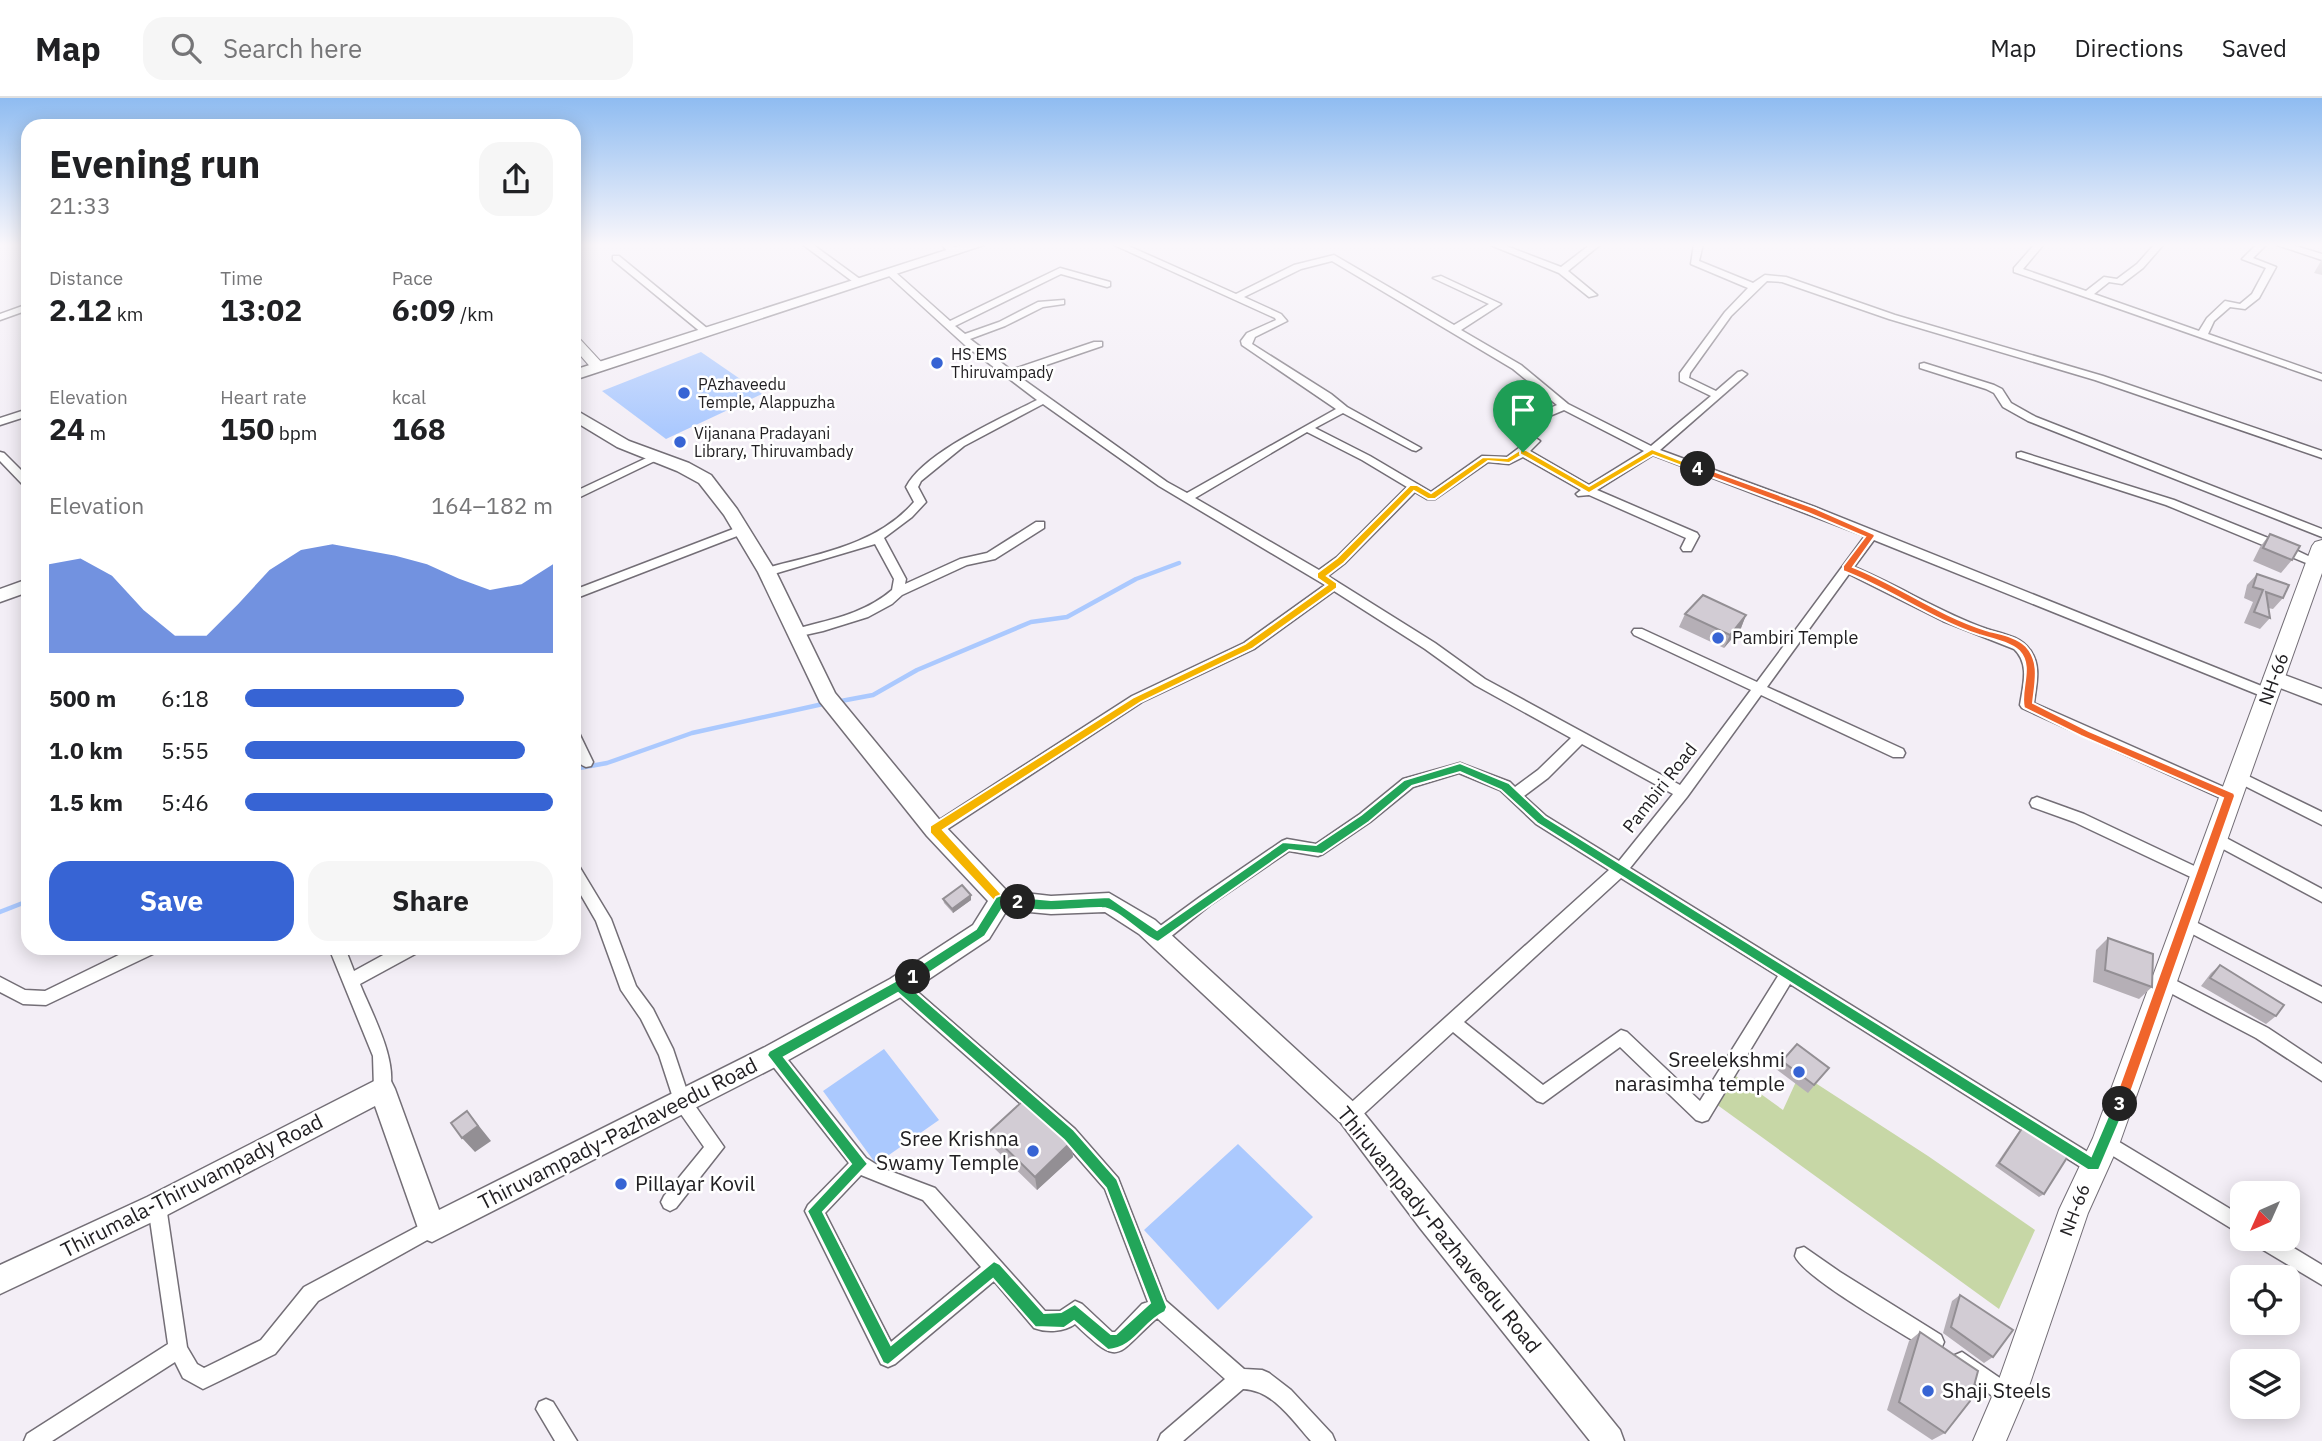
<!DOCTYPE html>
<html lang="en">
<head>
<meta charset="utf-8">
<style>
	body { margin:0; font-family:"IBM Plex Sans",sans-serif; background:#f6f6f6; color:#202124; height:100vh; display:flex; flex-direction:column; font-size:26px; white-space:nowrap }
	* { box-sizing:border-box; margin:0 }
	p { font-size:23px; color:#757577 }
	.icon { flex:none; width:38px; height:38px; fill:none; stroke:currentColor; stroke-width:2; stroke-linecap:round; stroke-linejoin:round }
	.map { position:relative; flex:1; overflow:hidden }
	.panel { position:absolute; left:21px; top:21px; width:560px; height:836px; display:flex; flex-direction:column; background:#fff; border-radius:21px; box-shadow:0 4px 18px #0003 }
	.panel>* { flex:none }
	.needle { width:46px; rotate:225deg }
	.fabs { position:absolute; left:2230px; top:1083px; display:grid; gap:14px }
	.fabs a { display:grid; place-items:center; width:70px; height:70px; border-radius:14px; background:#fff; box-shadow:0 4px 18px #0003; font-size:35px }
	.pin { position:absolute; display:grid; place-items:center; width:60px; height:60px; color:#fff; margin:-72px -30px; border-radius:50% 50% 50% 0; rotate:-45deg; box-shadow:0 0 7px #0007 }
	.pin .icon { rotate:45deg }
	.km { position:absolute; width:35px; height:35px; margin:-18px; border-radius:50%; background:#222; color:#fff; font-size:19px; line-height:35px; text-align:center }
	.round { display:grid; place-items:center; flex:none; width:74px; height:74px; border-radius:21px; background:#f6f6f6 }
	.overview { display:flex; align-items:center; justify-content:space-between; height:119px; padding:0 28px }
	h1 { font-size:38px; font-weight:700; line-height:52px }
	.stats { display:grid; grid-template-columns:repeat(3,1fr); gap:10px; height:119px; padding:7px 28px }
	.stats div { display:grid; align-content:center }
	.stats b { font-size:30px; font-weight:700 }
	.stats small { font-size:19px; font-weight:400 }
	.stats p { font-size:19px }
	.chart { height:196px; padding:14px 28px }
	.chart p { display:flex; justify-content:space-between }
	.chart svg { width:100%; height:126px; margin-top:7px; fill:#3764d4; opacity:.7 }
	.action { display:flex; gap:14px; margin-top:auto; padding:14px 28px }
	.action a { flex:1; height:80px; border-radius:21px; background:#3764d4; color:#fff; font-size:28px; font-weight:700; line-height:80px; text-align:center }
	.action a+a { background:#f6f6f6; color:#202124 }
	ul { padding:0 28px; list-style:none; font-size:23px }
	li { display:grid; grid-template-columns:112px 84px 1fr; align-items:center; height:52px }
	li i { height:18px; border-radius:9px; background:#3764d4 }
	header { display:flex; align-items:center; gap:42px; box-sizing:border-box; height:98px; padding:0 35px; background:#fff; border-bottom:2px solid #e0e0e0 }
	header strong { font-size:33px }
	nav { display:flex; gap:38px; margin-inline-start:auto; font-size:24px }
	.search { width:490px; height:63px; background:#f6f6f6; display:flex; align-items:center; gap:18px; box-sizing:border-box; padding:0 24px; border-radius:21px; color:#757577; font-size:26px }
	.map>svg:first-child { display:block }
	.green { fill:#c7d7a6 }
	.water { fill:#abc9fe }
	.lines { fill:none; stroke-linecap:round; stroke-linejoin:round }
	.stream { stroke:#abc9fe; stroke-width:4.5 }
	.minor-casing { stroke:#736e76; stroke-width:3 }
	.tertiary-casing { stroke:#736e76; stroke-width:2 }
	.secondary-casing { stroke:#736e76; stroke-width:3 }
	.primary-casing { stroke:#736e76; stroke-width:2 }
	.minor { fill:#fff; fill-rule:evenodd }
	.tertiary { fill:#fff; fill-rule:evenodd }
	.secondary { fill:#fff; fill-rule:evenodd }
	.primary { fill:#fff; fill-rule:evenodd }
	.wall { fill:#b5afb6 }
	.shaded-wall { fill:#938f94 }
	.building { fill:#d2ccd4; stroke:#938f94; stroke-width:2 }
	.split-1 { fill:#f5b400; stroke:#fff; stroke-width:2 }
	.split-2 { fill:#22a559; stroke:#fff; stroke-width:2; fill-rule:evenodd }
	.split-3 { fill:#22a559; stroke:#fff; stroke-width:2 }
	.split-4 { fill:#f0652b; stroke:#fff; stroke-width:2 }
	.split-5 { fill:#f5b400; stroke:#fff; stroke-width:2 }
	.poi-dot { fill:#3764d4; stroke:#fff; stroke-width:2.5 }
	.labels { text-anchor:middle; stroke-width:5; stroke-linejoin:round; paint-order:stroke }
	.far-poi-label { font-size:16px; fill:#222023; stroke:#fff; text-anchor:start }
	.poi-label { font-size:18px; fill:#222023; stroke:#fff; text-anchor:start }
	.street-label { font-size:18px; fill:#222023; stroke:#fff }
	.near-poi-label { font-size:21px; fill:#222023; stroke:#fff; text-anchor:end }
	.near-street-label { font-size:21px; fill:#222023; stroke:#fff }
</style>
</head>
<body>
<header>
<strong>Map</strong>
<div class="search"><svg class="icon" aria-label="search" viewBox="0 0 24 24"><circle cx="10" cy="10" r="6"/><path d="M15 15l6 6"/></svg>Search here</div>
<nav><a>Map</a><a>Directions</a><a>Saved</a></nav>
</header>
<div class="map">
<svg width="2322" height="1343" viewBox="0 0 2322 1343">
	<rect width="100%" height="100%" fill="#f3eef6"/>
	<path class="green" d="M1800 975 1928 1058 2035 1132 1999 1211 1716 1006 1733 976 1783 1012Z"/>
	<path class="water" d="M701 254 762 296 666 341 602 293Z
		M884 951 939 1022 876 1066 823 993Z
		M1238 1046 1313 1119 1218 1212 1144 1132Z"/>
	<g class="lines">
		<path class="stream" d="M841 603 873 597 917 572 1031 524 1067 519 1136 481 1179 465
			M574 671 607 665 692 635 823 606
			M0 814 28 803"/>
		<defs>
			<path id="minor" d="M802 146H812L864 184 856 186Z
				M941 146H951L959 155 951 157Z
				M1112 146H1124L1236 196 1294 167 1334 157 1454 227 1489 206 1433 180 1441 178 1501 206 1461 232 1521 267 1568 306 1651 348 1711 298 1680 283V275L1725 214 1748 190 1691 166 1694 146H1703L1699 163 1753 185 1765 177 1786 179 1895 217 2103 278 2322 353V360L2095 282 1889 221 1782 184 1767 183 1731 218 1690 275 1689 280 1716 293 1738 274 1742 273 1747 276 1660 352 1815 409 2274 593 2276 596 2274 599H2264L1874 442 1854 469C1900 488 1941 515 1987 531 2003 536 2020 538 2030 552 2042 568 2036 587 2034 605L2235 694 2237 698 2235 702H2225L2022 610 2020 607C2023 587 2030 566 2014 551L1943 523 1849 476 1767 589 1903 651 1905 655 1903 659H1893L1761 597 1687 699 1630 770 2099 1061 2102 1067 2099 1073 2093 1075 2087 1073 1790 886 1708 1022 1702 1024 1696 1022 1620 949 1543 1005 1537 1003 1453 934 1356 1023 1350 1025 1344 1023 1341 1017 1344 1011 1609 772 1536 726 1500 692 1459 675 1413 689 1370 724 1323 756 1318 758 1289 753 1210 807 1164 844 1158 846 1152 844 1150 839 1152 834 1200 799 1282 743 1287 741 1316 746 1360 716 1403 681 1460 665 1510 684 1515 689 1538 672 1571 640 1475 587 1425 551 1334 493 1254 551 1142 604 940 736H930L928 732 930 728 1132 598 1244 545 1325 487 1159 388 1043 306 964 348 921 383 918 389 926 404 912 419 884 440 906 481 905 486 960 461 987 455 1036 424H1044V430L995 461 967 467 902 497 892 506 868 519 823 533 796 539 792 538 790 535 792 532C827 522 863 517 892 492L894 481 875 446 767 478 763 477 761 474 763 471C816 456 876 448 914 404L906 389C924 354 1002 320 1037 302L966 248 888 177V173H894L950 223 1060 170 1110 184V188L1107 189 1061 176 955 228 965 236 999 224 1038 204 1064 202V206L1043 209 1005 228 970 241 1011 272 1094 244H1102V248L1017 277 1167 384 1187 395 1336 311 1242 247 1241 243 1247 235 1276 222 1275 220ZM1332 163 1513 271 1557 307 1509 328V332L1528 343 1507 359 1482 358 1431 394 1370 358 1315 330 1343 315 1412 352 1416 353 1421 350 1347 309 1331 296 1252 246 1255 239 1287 223 1281 216 1244 199 1301 171ZM1564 312 1644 353 1589 387 1530 353 1540 343 1521 330ZM1307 334 1362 362 1407 389 1337 459 1319 472 1195 400ZM1653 357 1865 438 1757 584 1642 531H1634L1632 534 1634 537 1751 592 1680 687 1485 581 1435 545 1328 478 1345 465 1415 394 1427 401H1435L1488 364 1509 366 1523 359 1581 392 1576 396 1578 398 1589 397 1686 440 1681 450 1683 453H1691L1699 438 1697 435 1597 392ZM1582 646 1673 696 1619 763 1546 718 1524 698 1548 680ZM1621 780 1778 878 1700 1003 1627 934 1621 932 1543 987 1464 924Z
				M1488 146H1501L1561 169 1591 146H1601L1568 173 1597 197 1589 199 1559 175Z
				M2035 146H2044L2023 171 2086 193 2104 179 2117 181 2137 166 2155 146H2164L2143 170 2122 186 2109 184 2094 196 2199 233 2207 220 2225 203 2240 206 2252 196 2266 170 2242 161 2257 146H2267L2253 160 2276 169 2259 200 2245 211 2230 209 2214 223 2208 236 2322 276V282L2014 174V170Z
				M2274 146H2289L2322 156V162Z
				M613 158H619L708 231V235H702L613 162Z
				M28 206V212L0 222V216Z
				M1924 265 1994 287 2002 291 2011 305 2036 319 2322 431V439L2028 323 2003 309 1994 295 1986 291 1920 270V266Z
				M28 311V318L0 327V320Z
				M0 354 4 355 28 379V389L24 388 0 363Z
				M2021 354 2174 402 2283 446 2321 464 2315 468 2311 467 2166 407 2017 359V355Z
				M657 355 661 356V360L574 402V394Z
				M741 428 745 429V435L574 501V492Z
				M574 634 579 635 593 664 591 668 586 669C572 664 574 647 574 634Z
				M2238 673 2322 714V727L2233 682 2231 678 2233 674Z
				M2037 699 2084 716 2207 774 2209 778 2207 782 2202 784 2197 782 2074 724 2032 709 2030 705 2032 701Z
				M2215 734 2322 791V804L2210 744 2208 740 2210 736Z
				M574 766 579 768 611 821 636 888 653 911 673 951 689 999 724 1049 676 1110 670 1113 664 1110 661 1104 664 1098 704 1049 676 1009 659 957 641 921 621 892 596 823 574 785Z
				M2186 819 2322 889V904L2181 830 2178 825 2181 820Z
				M133 850H157L155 855 46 907 23 906 0 894V879L25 892 45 893Z
				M329 850H345L354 873 396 850H419L417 855 360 886C371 914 401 967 388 997L382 999 376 997 374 991 373 958Z
				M2165 877 2268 930 2322 966V983L2256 940 2159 889 2157 884 2159 879Z
				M899 881 905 883 1075 1031 1118 1080 1166 1203 1244 1271 1262 1272 1269 1275 1291 1292 1332 1336 1335 1343H1311C1292 1322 1273 1292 1243 1291L1183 1343H1158L1161 1336 1225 1281 1157 1220C1115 1257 1122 1271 1075 1226 1064 1234 1047 1235 1034 1230L994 1183 895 1266 888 1269 881 1266 805 1113 808 1107 849 1065 768 962 766 957 768 952 774 950 780 952 866 1060 882 1070 935 1090 1045 1213H1060L1075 1203 1082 1206 1112 1234H1115L1142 1206 1148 1204 1105 1091 1063 1043 893 893 891 888 893 883ZM861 1077 923 1102 981 1169 891 1244 825 1115Z
				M2106 1036 2242 1118V1137L2100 1050 2097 1044 2100 1038Z
				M157 1099 163 1102 166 1108 187 1249 197 1266 204 1270 261 1242 304 1189 426 1124 432 1121 438 1124 441 1130 438 1136 318 1203 275 1256 203 1291 183 1280 175 1264 52 1343H24L27 1336 168 1246 148 1108 151 1102Z
				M2253 1141H2279L2322 1167V1187L2255 1147Z
				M1804 1149 1840 1174 1941 1237 1944 1244 1941 1251 1934 1254 1927 1251C1902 1235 1804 1180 1795 1158L1797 1151Z
				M1962 1254 2016 1291 2019 1298 2016 1305 2009 1308 2002 1305 1955 1271 1952 1264 1955 1257Z
				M546 1301 553 1304 577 1343H555L536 1311 539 1304Z"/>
			<path id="tertiary" d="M574 238 578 239 603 266V272H593L574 250Z"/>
			<path id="secondary" d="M965 146H987L574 282V272Z
				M574 311 629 343 689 365 711 377 737 411 776 474 835 595 943 726 1007 793 1051 798 1109 795 1155 822 1359 1009 1620 1332 1624 1343H1590L1420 1130 1341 1025 1139 836 1105 814 1051 816 1007 812 989 841 908 895 783 965 432 1144 422 1140 418 1130 375 1008 167 1117 0 1196V1167L147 1099 382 979 391 983 395 991 439 1112 765 949 890 881 973 827 988 803 927 738 820 604 758 474 724 417 699 385 677 373 617 349 574 323Z
				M28 481V494L0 504V491Z
				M2274 573 2322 591V606L2267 585 2264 580 2267 575Z"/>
			<path id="primary" d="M2322 442V475L2120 1044 2088 1115 2028 1291 2006 1343H1973L1997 1287 2059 1112 2093 1040 2312 448 2315 444Z"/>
		</defs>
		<use href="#minor" class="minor-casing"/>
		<use href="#tertiary" class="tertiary-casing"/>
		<use href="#secondary" class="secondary-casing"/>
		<use href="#primary" class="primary-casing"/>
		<use href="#minor" class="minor"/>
		<use href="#tertiary" class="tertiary"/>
		<use href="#secondary" class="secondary"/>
		<use href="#primary" class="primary"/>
	</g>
	<path class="wall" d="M2322 161V177L2314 175Z
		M2270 436 2292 462 2281 475 2253 463 2260 449Z
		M2257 476 2283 500 2273 511 2268 510 2270 520 2260 531 2244 525 2253 504 2244 500 2247 487Z
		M1685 516 1746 517 1741 530 1724 550 1679 529Z
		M943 801 971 802 953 815 944 805Z
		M2108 840 2152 889 2139 901 2093 884 2096 852Z
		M2220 867 2276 918 2266 926 2201 888 2211 875Z
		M1782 963 1829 970 1808 995 1776 971Z
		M2023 1029 2044 1096 2039 1099 1995 1068 2019 1033Z
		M989 1034 1071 1044 1073 1059 1037 1092 992 1048Z
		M1960 1197 1993 1259 1984 1265 1943 1235 1952 1203Z
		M1920 1234 1945 1335 1932 1342 1887 1312 1909 1243Z"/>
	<path class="shaded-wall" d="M1746 517 1741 530 1724 550 1730 537Z
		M971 797V802L953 815 952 811Z
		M467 1013 491 1043 475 1054 462 1040Z
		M1071 1044 1073 1059 1037 1092 1035 1079Z"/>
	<path class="building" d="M2270 436 2300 448 2292 462 2263 450Z
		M2257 476 2289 487 2283 500 2266 494 2270 520 2254 514 2263 492 2253 489Z
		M1703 497 1746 517 1730 537 1685 516Z
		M962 787 971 797 952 811 943 801Z
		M2108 840 2153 856 2152 889 2105 872Z
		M2220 867 2284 907 2276 918 2210 880Z
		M1797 946 1829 970 1814 987 1782 963Z
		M1025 1001 1071 1044 1035 1079 989 1034Z
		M467 1013 478 1028 462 1040 451 1025Z
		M2023 1029 2068 1058 2044 1096 1999 1065Z
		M1960 1197 2013 1232 1993 1259 1951 1229Z
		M1920 1234 1978 1273 1970 1303 1945 1335 1899 1304Z"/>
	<linearGradient id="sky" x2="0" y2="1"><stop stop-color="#8fbcf1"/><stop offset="0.44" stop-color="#faf7fb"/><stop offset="1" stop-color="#faf7fb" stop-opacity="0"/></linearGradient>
	<rect width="2322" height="334" fill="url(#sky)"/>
	<path class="split-1" d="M1520 352 1527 354 1509 365 1488 363 1435 401H1428L1414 393 1344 465 1327 478 1337 485V490L1252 551 1141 604 943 732 1007 802 985 838 917 883H908V875L976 831 994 803 930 735V728L1134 599 1245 546 1327 487 1317 480V475L1337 460 1410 387H1417L1431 395 1483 359 1507 360Z"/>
	<path class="split-2" d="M1001 797 1018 799 1024 804 1018 809 1004 808 985 838 909 888 1074 1032 1117 1081 1167 1209 1165 1214C1143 1224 1134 1251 1108 1252L1074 1223 1064 1230 1035 1229 993 1181 888 1267 883 1265 807 1113 851 1066 767 957 769 953 894 884 976 831 996 799ZM898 895 1064 1042 1106 1090 1150 1205 1116 1236H1111L1075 1206 1061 1214 1044 1215 1000 1166 994 1163 891 1247 823 1114 868 1066 784 959Z"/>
	<path class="split-3" d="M1460 665 1509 685 1545 719 2091 1058 2115 1002H2125L2127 1006 2099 1072H2088L1537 725 1501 692 1460 674 1412 688 1369 724 1322 756 1289 752 1158 844C1141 838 1118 810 1102 810 1083 809 1023 819 1012 804L1018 799 1051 802 1109 799 1157 832 1283 744 1316 747 1361 717 1404 682Z"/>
	<path class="split-4" d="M1695 369H1702L1815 410 1874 436 1875 438 1853 469C1899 487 1938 517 1986 532 1999 536 2016 538 2026 548 2041 564 2035 586 2033 605L2089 633 2234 695 2235 698 2125 1011H2115L2113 1006 2223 700 2081 638 2024 610C2019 592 2034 569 2019 553 2009 544 1992 541 1979 537 1931 521 1890 491 1843 473V468L1865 439 1808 415 1695 373Z"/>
	<path class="split-5" d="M1520 352H1526L1589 388 1652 351 1703 371 1695 373 1653 357 1589 395 1520 356Z"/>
	<g class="poi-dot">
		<circle cx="937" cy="265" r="7"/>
		<circle cx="684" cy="295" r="7"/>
		<circle cx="680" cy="344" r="7"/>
		<circle cx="1718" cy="540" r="7"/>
		<circle cx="1799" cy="974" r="7"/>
		<circle cx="1033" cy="1053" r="7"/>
		<circle cx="621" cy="1086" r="7"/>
		<circle cx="1928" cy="1293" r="7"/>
	</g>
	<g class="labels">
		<g class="far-poi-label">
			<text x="951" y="262">HS EMS<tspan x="951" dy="18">Thiruvampady</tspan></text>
			<text x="698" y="292">PAzhaveedu<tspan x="698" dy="18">Temple, Alappuzha</tspan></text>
			<text x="694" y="341">Vijanana Pradayani<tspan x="694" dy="18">Library, Thiruvambady</tspan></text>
		</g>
		<g class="poi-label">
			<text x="1732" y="546">Pambiri Temple</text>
		</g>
		<g class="street-label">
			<text transform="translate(2274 581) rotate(-70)" y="6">NH-66</text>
			<text transform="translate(1660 690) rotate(-52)" y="6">Pambiri Road</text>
			<text transform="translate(2075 1112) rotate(-69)" y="6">NH-66</text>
		</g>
		<g class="near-poi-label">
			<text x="1785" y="969">Sreelekshmi<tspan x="1785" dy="24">narasimha temple</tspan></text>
			<text x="1019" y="1048">Sree Krishna<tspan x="1019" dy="24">Swamy Temple</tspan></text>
			<text x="635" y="1093" text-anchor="start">Pillayar Kovil</text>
			<text x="1942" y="1300" text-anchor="start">Shaji Steels</text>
		</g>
		<g class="near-street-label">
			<text transform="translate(618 1036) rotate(-27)" y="7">Thiruvampady-Pazhaveedu Road</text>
			<text transform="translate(192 1088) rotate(-27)" y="7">Thirumala-Thiruvampady Road</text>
			<text transform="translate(1439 1132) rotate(51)" y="7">Thiruvampady-Pazhaveedu Road</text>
		</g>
	</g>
</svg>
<div class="fabs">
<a><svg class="needle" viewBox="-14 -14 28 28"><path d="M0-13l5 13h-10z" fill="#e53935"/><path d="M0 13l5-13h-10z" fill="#757577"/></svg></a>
<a><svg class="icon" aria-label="locate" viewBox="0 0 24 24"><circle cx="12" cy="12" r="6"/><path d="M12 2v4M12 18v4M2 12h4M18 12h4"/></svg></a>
<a><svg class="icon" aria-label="layers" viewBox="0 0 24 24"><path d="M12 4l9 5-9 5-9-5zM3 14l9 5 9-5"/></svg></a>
</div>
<div class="pin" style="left:1523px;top:354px;background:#1e9e55"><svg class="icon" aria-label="arrive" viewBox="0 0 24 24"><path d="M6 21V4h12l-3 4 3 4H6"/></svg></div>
<b class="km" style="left:913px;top:879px">1</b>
<b class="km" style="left:1018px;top:804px">2</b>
<b class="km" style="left:2120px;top:1006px">3</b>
<b class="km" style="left:1698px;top:371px">4</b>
<section class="panel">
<div class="overview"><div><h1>Evening run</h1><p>21:33</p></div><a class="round"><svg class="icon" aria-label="share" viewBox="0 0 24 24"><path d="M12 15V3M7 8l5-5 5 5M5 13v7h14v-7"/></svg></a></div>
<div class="stats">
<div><p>Distance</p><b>2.12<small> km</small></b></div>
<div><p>Time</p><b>13:02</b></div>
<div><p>Pace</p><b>6:09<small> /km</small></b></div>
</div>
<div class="stats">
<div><p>Elevation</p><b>24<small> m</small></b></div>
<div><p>Heart rate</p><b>150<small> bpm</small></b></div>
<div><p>kcal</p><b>168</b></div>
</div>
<div class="chart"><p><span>Elevation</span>164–182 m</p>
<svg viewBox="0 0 160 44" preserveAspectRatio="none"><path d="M0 44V13L10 11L20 17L30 29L40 38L50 38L60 27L70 15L80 8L90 6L100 8L110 10L120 13L130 18L140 22L150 20L160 13V44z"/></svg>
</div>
<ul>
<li><b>500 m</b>6:18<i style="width:71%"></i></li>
<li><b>1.0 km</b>5:55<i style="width:91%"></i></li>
<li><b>1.5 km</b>5:46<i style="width:100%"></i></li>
</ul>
<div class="action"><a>Save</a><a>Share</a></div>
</section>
</div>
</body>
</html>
